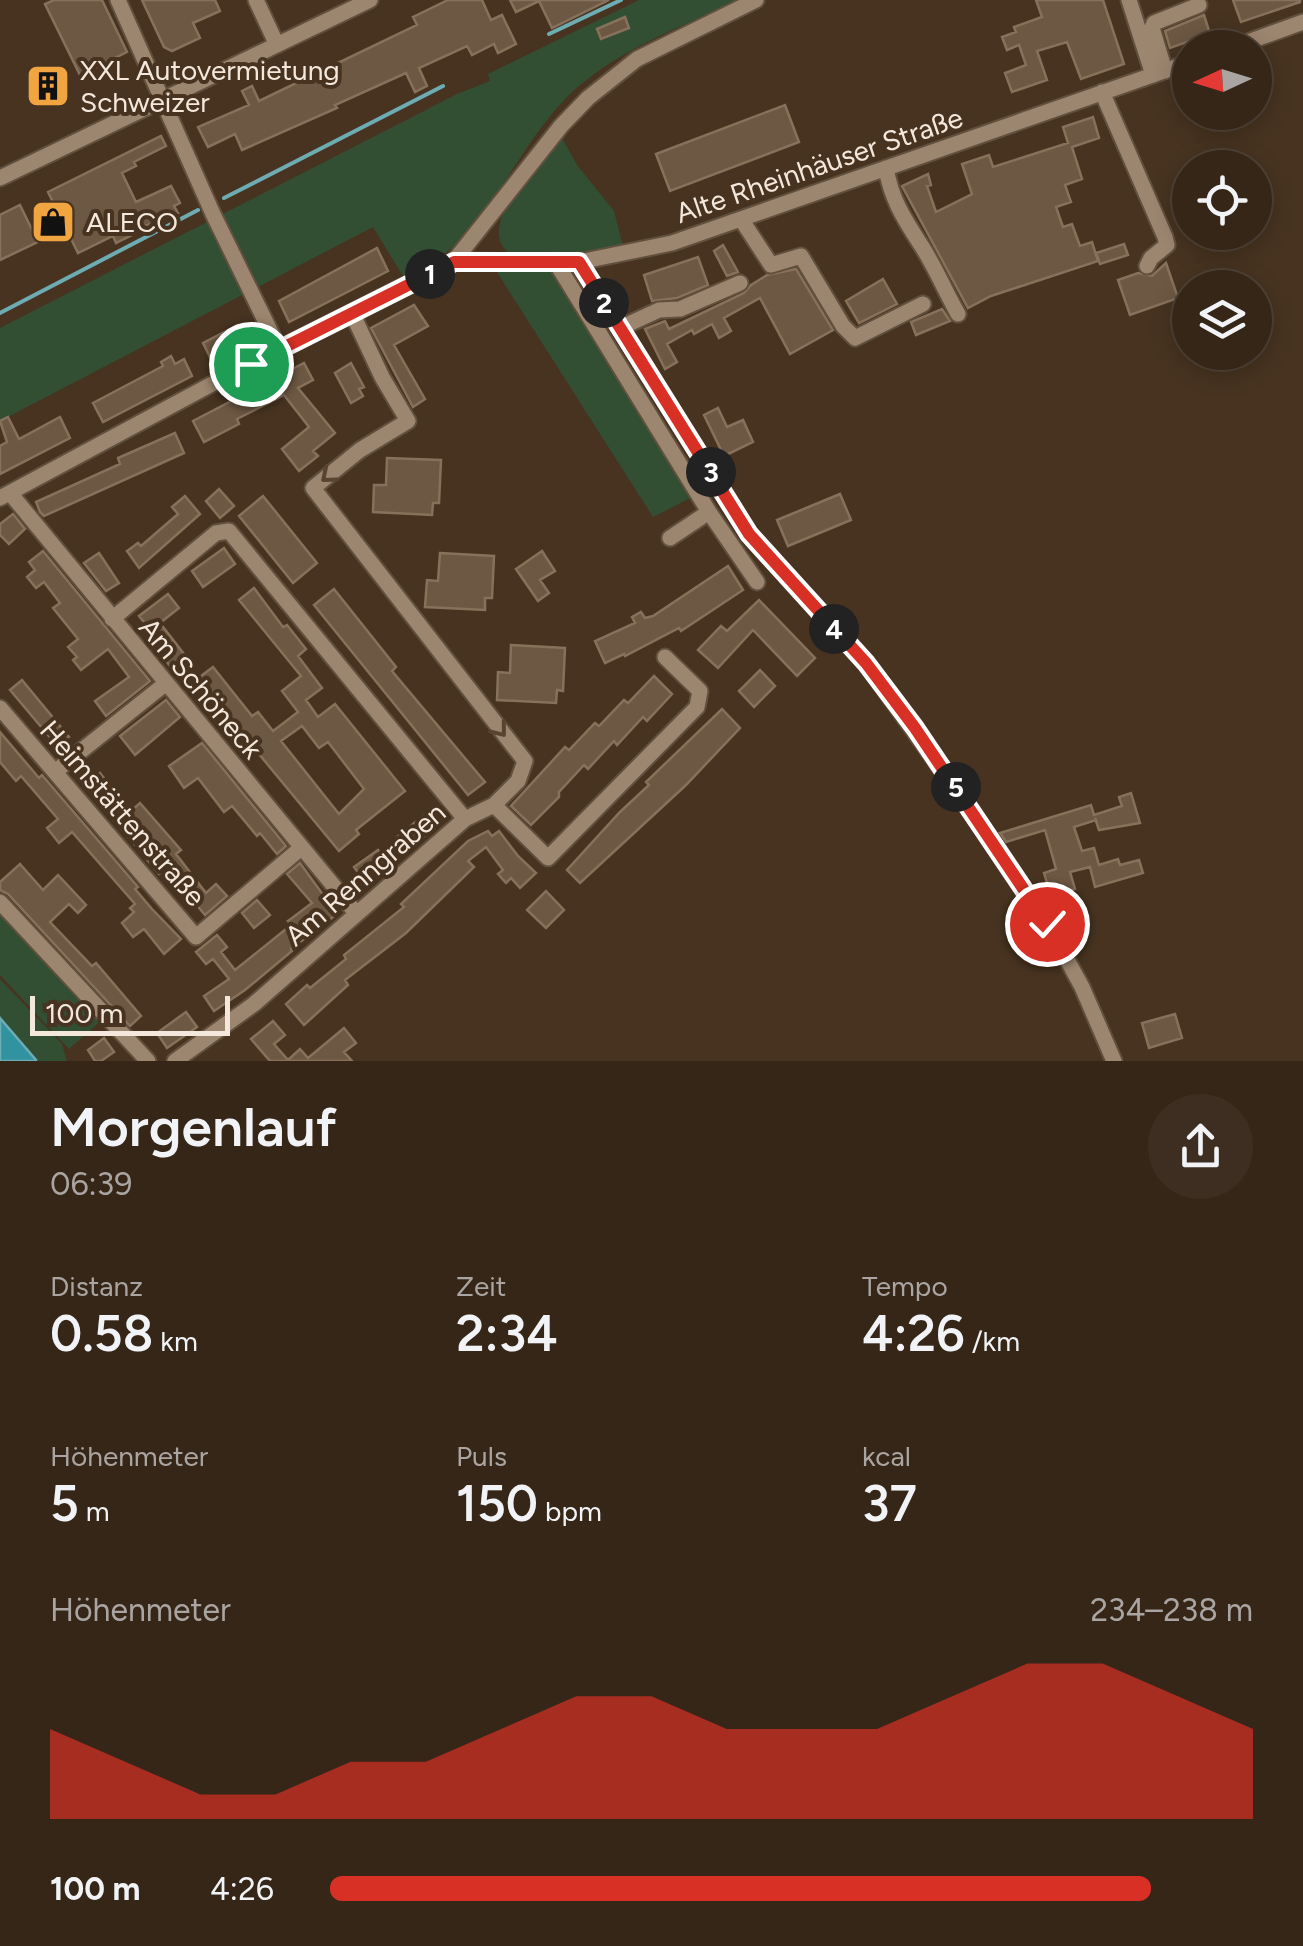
<!DOCTYPE html>
<html lang="de">
<head>
<meta charset="utf-8">
<style>
	body { margin:0; font-family:Figtree,sans-serif; background:#3d2e21; color:#f1f3f6; height:100vh; display:flex; flex-direction:column; font-size:38px; white-space:nowrap }
	* { box-sizing:border-box; margin:0 }
	p { font-size:32px; color:#aaa5a2 }
	.icon { flex:none; width:55px; height:55px; fill:none; stroke:currentColor; stroke-width:2; stroke-linecap:round; stroke-linejoin:round }
	.map { position:relative; height:1061px; overflow:hidden }
	.sheet { display:flex; flex-direction:column; background:#352618; flex:1 }
	.sheet>* { flex:none }
	.needle { width:65px; rotate:266deg }
	.fabs { position:absolute; left:1172px; top:30px; display:grid; gap:20px }
	.fabs a { display:grid; place-items:center; width:100px; height:100px; border-radius:50%; background:#352618; box-shadow:0 5px 25px #0003,0 0 0 2px #4f4337; font-size:50px }
	.scale { position:absolute; left:30px; bottom:25px; width:200px; box-sizing:border-box; padding-left:10px; border:5px solid #f4e8dc; border-top:0; font-size:28px; line-height:35px; white-space:nowrap; color:#f4e8dc; -webkit-text-stroke:8px #473320; paint-order:stroke }
	.pin { position:absolute; display:grid; place-items:center; width:85px; height:85px; color:#fff; margin:-42px; border:5px solid #fff; border-radius:50%; box-shadow:0 2px 10px #0007 }
	.km { position:absolute; width:50px; height:50px; margin:-25px; border-radius:50%; background:#222; color:#fff; font-size:28px; line-height:50px; text-align:center }
	.round { display:grid; place-items:center; flex:none; width:105px; height:105px; border-radius:52px; background:#3d2e21 }
	.summary { display:flex; align-items:center; justify-content:space-between; height:170px; padding:0 50px }
	h1 { font-size:55px; font-weight:600; line-height:75px }
	.figures { display:grid; grid-template-columns:repeat(3,1fr); gap:15px; height:170px; padding:10px 50px }
	.figures div { display:grid; align-content:center }
	.figures b { font-size:50px; font-weight:600 }
	.figures small { font-size:28px; font-weight:400 }
	.figures p { font-size:28px }
	.chart { height:280px; padding:20px 50px }
	.chart p { display:flex; justify-content:space-between }
	.chart svg { width:100%; height:180px; margin-top:10px; fill:#d93025; opacity:.7 }
	ul { padding:0 50px; list-style:none; font-size:32px }
	li { display:grid; grid-template-columns:160px 120px 1fr; align-items:center; height:75px }
	li i { height:25px; border-radius:12px; background:#d93025 }
	.map>svg:first-child { display:block }
	.green { fill:#324f34 }
	.water { fill:#3192a0; stroke:#6cacb2; stroke-width:2.5 }
	.lines { fill:none; stroke-linecap:round; stroke-linejoin:round }
	.stream { stroke:#6cacb2; stroke-width:4 }
	.building { fill:#6d5843; stroke:#87715b; stroke-width:2.5; fill-rule:evenodd }
	.minor-casing { stroke:#61503e; stroke-width:19 }
	.minor { stroke:#9d8670; stroke-width:15 }
	.oneway { stroke:#584430 }
	.route-casing { stroke:#fff; stroke-width:20 }
	.route { stroke:#d93025; stroke-width:12 }
	.labels { text-anchor:middle; stroke-width:8; stroke-linejoin:round; paint-order:stroke }
	.poi-label { font-size:28px; fill:#f4e8dc; stroke:#473320; text-anchor:start }
	.street-label { font-size:28px; fill:#f4e8dc; stroke:#473320 }
</style>
</head>
<body>
<div class="map">
<svg width="1303" height="1061" viewBox="0 0 1303 1061">
	<rect width="100%" height="100%" fill="#473320"/>
	<path class="green" d="M639 0H738C679 28 613 51 566 98 523 142 499 203 455 245 440 259 420 267 403 276L373 227 0 421V328L457 94 490 81 488 74Z
		M562 138 577 165 614 211 623 246 577 253 508 252C474 224 543 161 562 138Z
		M552 266 694 496 653 517 495 269Z
		M0 912 102 1020 69 1049 0 975Z
		M0 979 62 1044 67 1061H0Z"/>
	<path class="water" d="M0 1018 36 1060 35 1061H0Z"/>
	<g class="lines">
		<path class="stream" d="M549 34 621 0
			M224 198 443 86
			M0 313 198 210"/>
	</g>
	<path class="building" d="M54 0H102L127 52 80 75 45 4Z
		M142 0H215L220 11 193 23 200 38 172 51 164 47Z
		M448 0H482L491 20 502 15 516 44 498 53 494 44 472 55 467 46 419 68 427 86 415 92 406 73 335 105 337 108 242 150 235 134 208 147 198 127 249 105 242 91 252 86 259 101 417 25 413 17Z
		M510 0H609L552 28 539 1 516 12Z
		M1036 0H1103L1124 64 1081 79 1067 42 1037 51 1047 80 1012 92 1005 73 1026 65 1019 45 1007 50 1002 37 1016 32 1014 27 1042 17Z
		M1233 0H1300V2L1241 22Z
		M1204 15 1210 34 1170 48 1165 31Z
		M625 17 629 28 601 39 597 29Z
		M48 69 62 97 47 104 33 76Z
		M785 105 799 142 670 191 656 154Z
		M1093 117 1099 138 1072 147 1082 179 1065 185 1071 202 1056 207 1063 227 1072 224 1080 246 1092 242 1098 261 991 296 968 308 902 186 928 174 931 185 927 186 936 212 972 194 962 164 989 155 993 167 1068 143 1063 127Z
		M161 136 166 146 134 162 136 166 122 173 136 202 171 186 180 203 174 206 178 213 130 232 132 235 116 243 113 236 78 253 48 192Z
		M20 205 38 242 0 260V215Z
		M1124 244 1128 255 1100 264 1096 253Z
		M723 245 738 272 727 276 714 251Z
		M377 248 388 271 289 322 279 301Z
		M698 257 708 285 677 298 652 301 644 275Z
		M1166 263 1178 298 1130 315 1118 280 1138 273 1152 276Z
		M796 269 833 330 790 354 760 298 724 318 731 331 719 338 712 324 694 334 692 330 667 344 677 362 665 369 645 329 665 321 669 329 744 293 751 285 767 275Z
		M883 279 897 304 859 323 846 301Z
		M414 305 428 326 394 345 425 399 413 407 371 328Z
		M942 309 950 321 916 335 911 322Z
		M238 325 248 344 212 361 203 343Z
		M171 356 175 364 184 359 192 376 103 422 93 403 163 366 161 362Z
		M304 363 313 380 298 388 335 433 313 451 318 456 299 471 282 449 309 427 284 395 237 419 239 424 204 442 193 421Z
		M351 363 364 387 359 389 363 396 351 403 335 373Z
		M718 408 727 427 743 420 753 442 724 456 704 415Z
		M8 417 19 439 60 417 70 438 0 474V446L7 442 0 421Z
		M175 433 184 453 44 516 40 512 36 502 120 464 118 458Z
		M387 458 441 460 439 503H433L432 515 373 512 374 485H386Z
		M219 489 234 506 220 518 206 501Z
		M840 494 851 520 788 546 777 520Z
		M185 496 200 514 139 568 127 551 138 543 141 546 178 514 172 507Z
		M263 496 317 563 293 583 239 516Z
		M13 514 25 529 9 544 0 535V524Z
		M224 548 235 564 203 587 192 571Z
		M43 551 150 681 106 716 95 701 129 677 108 649 81 670 73 660 77 657 68 647 78 639 53 608 60 603 44 582 36 588 27 577 35 570 29 562Z
		M542 551 555 571 540 580 549 593 538 601 516 569Z
		M99 553 119 583 106 591 84 563Z
		M440 553 494 556 492 598H485V610L425 607 427 580 438 581Z
		M728 566 743 590 681 631 679 628 625 656 624 654 605 663 595 641 635 623 632 617 641 612 645 618 653 616Z
		M254 588 283 627 287 625 306 649 298 656 322 688 306 700 318 717 335 704 405 791 356 830 359 834 339 851 197 679 213 667 252 716 258 712 273 731 298 712 282 691 301 676 239 600ZM302 726 319 748 328 742 364 789 339 814 281 741Z
		M334 589 396 667 392 671 485 782 468 795 314 605Z
		M168 594 179 608 160 623 191 663 176 674 150 640 155 636 139 616Z
		M759 600 815 658 797 676 753 630 718 668 698 650 721 626 727 631Z
		M511 645 565 648 563 691 557 690 556 703 497 700 498 672 510 673Z
		M760 670 775 686 754 707 739 691Z
		M654 676 672 694 647 721 643 717 617 745 614 741 588 769 584 765 559 792V797L531 825 511 806 565 747 569 750 595 723 599 726 624 700 628 703Z
		M22 680 69 737 58 747 10 690Z
		M166 700 180 717 135 755 120 736Z
		M722 709 740 728 686 785 580 883 567 870 620 812 649 785 646 782Z
		M0 732 39 778 42 775 138 887 135 889 152 909 181 939 164 954 144 929 133 937 122 923 134 912 130 908 135 904 72 832 59 843 47 828 58 819 21 776 16 781 0 762Z
		M202 743 286 846 277 854 260 833 257 836 232 806 224 812 198 778 184 788 169 766Z
		M100 773 130 812 140 803 181 850 176 854 206 893 216 884 227 896 205 915 166 868 159 874 86 786Z
		M1131 793 1140 823 1099 830 1095 818 1096 820 1074 827 1082 851 1094 848 1099 865 1118 859 1120 865 1139 860 1143 873 1095 887 1090 867 1070 872 1075 889 1062 893 1064 900 1053 903 1044 873 1056 869 1045 830 1006 842 1000 833 1091 805 1094 815 1122 806 1119 797Z
		M434 807 444 820 407 850 397 837Z
		M488 831 492 836 499 831 518 856 536 873 520 888 511 878 506 883 498 874 503 870 486 847 468 861 474 867 406 933 345 980 348 985 304 1025 286 1004 307 985 310 988 346 959 344 955 404 907 401 904 468 841Z
		M378 850 391 867 367 884 354 867Z
		M300 863 337 914 291 949 292 951 245 990 214 1011 204 996 229 979 213 959 206 964 196 952 217 935 227 947 221 952 235 970 291 925 288 921 312 903 287 874Z
		M20 864 43 890 58 875 86 905 78 913 69 904 50 922 92 966 96 963 141 1016 130 1026 8 894 0 890V882Z
		M546 891 564 910 546 928 527 910Z
		M257 900 270 915 254 928 242 913Z
		M186 1012 197 1027 167 1048 157 1033Z
		M1175 1014 1182 1038 1149 1048 1142 1023Z
		M273 1021 285 1035 274 1044 288 1060 300 1049 308 1058 344 1028 356 1043 344 1052 352 1061H270L251 1039Z
		M104 1038 114 1052 101 1061H95L88 1050Z"/>
	<g class="lines">
		<defs>
			<path id="minor" d="M118 0 213 214 279 349
				M256 0 277 45
				M1129 0 1153 75
				M1231 48 1303 22
				M1165 71 1152 28 1154 23 1199 5
				M1102 92 1165 237 1167 245 1151 258 1147 266
				M886 168C891 198 903 217 919 242 934 264 945 291 958 314
				M0 178 370 0
				M741 219 771 265 801 256 843 326 855 338 923 304
				M454 261 579 262 672 243 1190 62
				M555 261 709 512 757 582
				M579 262 749 534 866 663 976 818 1047 923 1082 987 1114 1061
				M352 313 382 377 408 421 360 450 313 488 525 761 518 781 494 805
				M620 328 659 310 680 309 740 283
				M10 493 356 913
				M0 498 251 363 454 261 561 126 588 98 637 59 756 0
				M670 538 709 512
				M112 619 216 533 229 531 465 819
				M0 708 196 937 301 848
				M56 771 165 684
				M0 902 148 1061
				M175 1061 254 1004 465 819 494 805 548 858 697 707 700 691 665 657"/>
		</defs>
		<use href="#minor" class="minor-casing"/>
		<use href="#minor" class="minor"/>
	</g>
	<defs><path id="oneway-chevron" d="M-2-3.5L2.5 0L-2 3.5" fill="none" stroke-width="1.6" stroke-linecap="round" stroke-linejoin="round" transform="scale(2.5)"/></defs>
	<g class="oneway">
		<use href="#oneway-chevron" transform="translate(328 476) rotate(140)"/>
		<use href="#oneway-chevron" transform="translate(500 730) rotate(52)"/>
	</g>
	<g class="lines">
		<defs>
			<path id="route" d="M251 364 454 262H579L749 534 866 663 915 728 1047 924"/>
		</defs>
		<use href="#route" class="route-casing"/>
		<use href="#route" class="route"/>
	</g>
	<defs>
		<symbol id="building-square" viewBox="-11 -11 22 22"><rect x="-9" y="-9" width="18" height="18" rx="4" fill="#f1a540" stroke="#473320"/><path d="M-4-6H4V6H1V3H-1V6H-4ZM-2.5-4.3h1.7v1.8h-1.7ZM.8-4.3h1.7v1.8H.8ZM-2.5-1h1.7V.8h-1.7ZM.8-1h1.7V.8H.8Z" fill="#111"/></symbol>
		<symbol id="shop-square" viewBox="-11 -11 22 22"><rect x="-9" y="-9" width="18" height="18" rx="4" fill="#f1a540" stroke="#473320"/><path d="M-5-2.5h2.3a2.7 3.5 0 0 1 5.4 0H5L5.5 6h-11ZM-1.5-2.5h3a1.5 2.3 0 0 0-3 0Z" fill="#111"/></symbol>
	</defs>
	<g fill-rule="evenodd">
		<use href="#building-square" x="23" y="61" width="50" height="50"/>
		<use href="#shop-square" x="28" y="197" width="50" height="50"/>
	</g>
	<g class="labels">
		<g class="poi-label">
			<text x="80" y="80">XXL Autovermietung<tspan x="80" dy="32">Schweizer</tspan></text>
			<text x="86" y="232">ALECO</text>
		</g>
		<g class="street-label">
			<text transform="translate(819 165) rotate(-19)" y="10">Alte Rheinhäuser Straße</text>
			<text transform="translate(201 688) rotate(50)" y="10">Am Schöneck</text>
			<text transform="translate(123 813) rotate(49)" y="10">Heimstättenstraße</text>
			<text transform="translate(365 874) rotate(-41)" y="10">Am Renngraben</text>
		</g>
	</g>
</svg>
<div class="fabs">
<a><svg class="needle" viewBox="-14 -14 28 28"><path d="M0-13l5 13h-10z" fill="#e53935"/><path d="M0 13l5-13h-10z" fill="#aaa5a2"/></svg></a>
<a><svg class="icon" aria-label="locate" viewBox="0 0 24 24"><circle cx="12" cy="12" r="6"/><path d="M12 2v4M12 18v4M2 12h4M18 12h4"/></svg></a>
<a><svg class="icon" aria-label="layers" viewBox="0 0 24 24"><path d="M12 4l9 5-9 5-9-5zM3 14l9 5 9-5"/></svg></a>
</div>
<div class="scale">100 m</div>
<div class="pin" style="left:251px;top:364px;background:#1e9e55"><svg class="icon" aria-label="arrive" viewBox="0 0 24 24"><path d="M6 21V4h12l-3 4 3 4H6"/></svg></div>
<div class="pin" style="left:1047px;top:924px;background:#d93025"><svg class="icon" aria-label="check" viewBox="0 0 24 24"><path d="M5 12l5 5 9-10"/></svg></div>
<b class="km" style="left:430px;top:274px">1</b>
<b class="km" style="left:604px;top:303px">2</b>
<b class="km" style="left:711px;top:472px">3</b>
<b class="km" style="left:834px;top:629px">4</b>
<b class="km" style="left:956px;top:787px">5</b>
</div>
<section class="sheet">
<div class="summary"><div><h1>Morgenlauf</h1><p>06:39</p></div><a class="round"><svg class="icon" aria-label="share" viewBox="0 0 24 24"><path d="M12 15V3M7 8l5-5 5 5M5 13v7h14v-7"/></svg></a></div>
<div class="figures">
<div><p>Distanz</p><b>0.58<small> km</small></b></div>
<div><p>Zeit</p><b>2:34</b></div>
<div><p>Tempo</p><b>4:26<small> /km</small></b></div>
</div>
<div class="figures">
<div><p>Höhenmeter</p><b>5<small> m</small></b></div>
<div><p>Puls</p><b>150<small> bpm</small></b></div>
<div><p>kcal</p><b>37</b></div>
</div>
<div class="chart"><p><span>Höhenmeter</span>234–238 m</p>
<svg viewBox="0 0 160 44" preserveAspectRatio="none"><path d="M0 44V22L10 30L20 38L30 38L40 30L50 30L60 22L70 14L80 14L90 22L100 22L110 22L120 14L130 6L140 6L150 14L160 22V44z"/></svg>
</div>
<ul>
<li><b>100 m</b>4:26<i style="width:89%"></i></li>
</ul>
</section>
</body>
</html>
